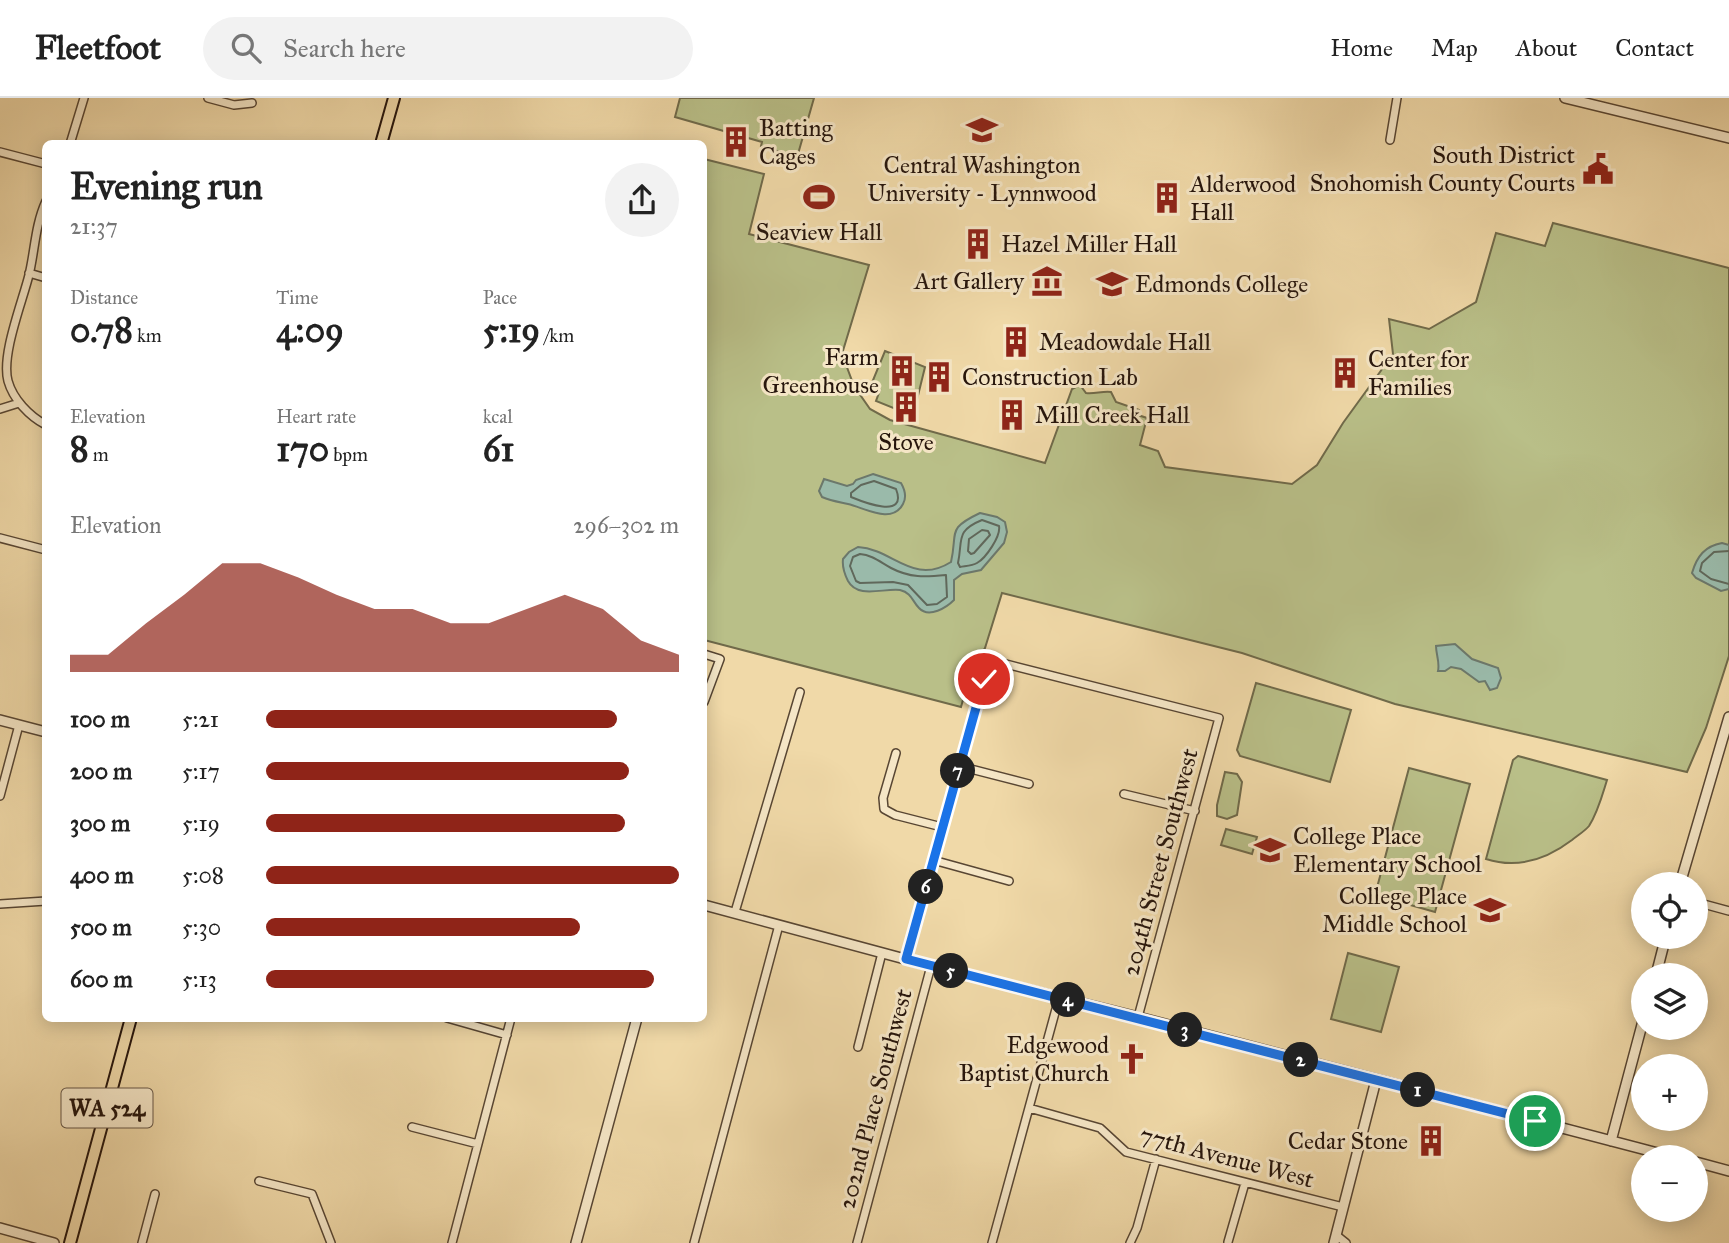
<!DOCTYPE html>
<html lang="en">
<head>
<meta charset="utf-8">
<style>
	body { margin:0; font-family:"IM FELL Great Primer",serif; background:#f2f2f2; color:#222; height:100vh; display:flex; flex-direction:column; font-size:26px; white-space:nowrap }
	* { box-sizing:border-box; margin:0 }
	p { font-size:23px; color:#767676 }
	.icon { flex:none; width:38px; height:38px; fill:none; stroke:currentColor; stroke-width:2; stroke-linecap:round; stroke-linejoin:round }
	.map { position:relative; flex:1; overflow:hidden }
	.details { position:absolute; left:42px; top:42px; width:665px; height:882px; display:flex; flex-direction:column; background:#fff; border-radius:10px; box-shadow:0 4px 18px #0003 }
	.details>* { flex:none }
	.tools { position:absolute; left:1631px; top:774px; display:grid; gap:14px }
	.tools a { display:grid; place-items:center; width:77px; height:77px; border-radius:50%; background:#fff; box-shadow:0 4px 18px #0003; font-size:35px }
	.pin { position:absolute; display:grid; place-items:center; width:60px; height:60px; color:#fff; margin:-30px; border:4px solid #fff; border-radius:50%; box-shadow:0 2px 7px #0007 }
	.km { position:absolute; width:35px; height:35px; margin:-18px; border-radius:50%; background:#222; color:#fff; font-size:19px; line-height:35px; text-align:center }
	.round { display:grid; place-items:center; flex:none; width:74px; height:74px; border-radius:37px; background:#f2f2f2 }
	.headline { display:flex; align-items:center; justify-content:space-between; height:119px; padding:0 28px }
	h1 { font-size:38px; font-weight:800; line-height:52px }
	.stats { display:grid; grid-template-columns:repeat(3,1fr); gap:10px; height:119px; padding:7px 28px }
	.stats div { display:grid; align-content:center }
	.stats b { font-size:35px; font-weight:800 }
	.stats small { font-size:19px; font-weight:400 }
	.stats p { font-size:19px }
	.chart { height:196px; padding:14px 28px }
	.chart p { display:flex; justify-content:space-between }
	.chart svg { width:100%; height:126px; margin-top:7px; fill:#8f2418; opacity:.7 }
	ul { padding:0 28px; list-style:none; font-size:23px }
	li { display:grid; grid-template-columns:112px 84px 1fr; align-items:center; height:52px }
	li i { height:18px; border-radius:9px; background:#8f2418 }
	header { display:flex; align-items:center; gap:42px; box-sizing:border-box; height:98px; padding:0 35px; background:#fff; border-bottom:2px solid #e0e0e0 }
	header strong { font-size:33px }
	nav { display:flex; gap:38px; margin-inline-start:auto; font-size:24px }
	.search { width:490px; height:63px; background:#f2f2f2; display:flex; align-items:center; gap:18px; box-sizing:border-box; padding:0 24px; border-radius:38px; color:#767676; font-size:26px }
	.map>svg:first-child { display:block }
	.green { fill:#b9bf88; stroke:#706a4a; stroke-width:2 }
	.water { fill:#9abaaa; stroke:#6c786b; stroke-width:2 }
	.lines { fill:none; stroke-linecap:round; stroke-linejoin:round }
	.shore { stroke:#60685b; stroke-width:2 }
	.minor-casing { stroke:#584633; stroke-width:10 }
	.tertiary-casing { stroke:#584633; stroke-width:12 }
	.primary-casing { stroke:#26150c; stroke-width:14 }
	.minor { stroke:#f5e6c6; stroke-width:7 }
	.tertiary { stroke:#f5e6c6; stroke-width:9 }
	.primary { stroke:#f0d9a8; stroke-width:10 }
	.route-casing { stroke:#fff; stroke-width:14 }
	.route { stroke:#1a73e8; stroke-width:9 }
	.labels { text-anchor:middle; stroke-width:6; stroke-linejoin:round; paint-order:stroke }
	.shield { fill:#f5e6c6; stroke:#645444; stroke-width:2 }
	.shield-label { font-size:23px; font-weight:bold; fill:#26150c }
	.poi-label { font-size:24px; fill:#26150c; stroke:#f5e6c6; text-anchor:start }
	.street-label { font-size:24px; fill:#26150c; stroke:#f5e6c6 }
</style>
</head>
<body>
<header>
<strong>Fleetfoot</strong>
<div class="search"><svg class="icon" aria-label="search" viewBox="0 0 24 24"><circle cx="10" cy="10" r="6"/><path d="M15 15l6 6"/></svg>Search here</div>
<nav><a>Home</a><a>Map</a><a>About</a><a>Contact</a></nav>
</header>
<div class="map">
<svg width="1729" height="1145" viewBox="0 0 1729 1145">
	<rect width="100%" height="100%" fill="#f0d9a8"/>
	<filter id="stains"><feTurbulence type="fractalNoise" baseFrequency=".00286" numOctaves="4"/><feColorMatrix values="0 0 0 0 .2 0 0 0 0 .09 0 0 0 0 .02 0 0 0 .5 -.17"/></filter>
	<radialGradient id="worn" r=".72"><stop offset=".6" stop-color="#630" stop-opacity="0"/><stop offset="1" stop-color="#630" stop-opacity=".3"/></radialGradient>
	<path class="green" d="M680 0H814L798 56 793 58 761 48 762 44 675 19Z
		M704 61 764 76 749 136 869 167 842 256 854 288 870 311 890 322 1045 365 1072 291 1080 287 1086 295C1095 296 1102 293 1111 294L1116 304 1139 312 1138 317 1147 320 1140 347 1158 353 1165 369 1292 386 1317 367 1343 325 1393 256 1389 221 1429 231 1476 204 1496 135 1545 148 1553 125 1729 170V558L1706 630 1687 674 1395 606 1242 555 1002 495 985 550 972 569 961 609 704 542Z
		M885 253 925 269 913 318 876 303 880 292 871 287Z
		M1256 585 1351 612 1330 684 1240 658 1237 652Z
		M1518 658 1607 682C1602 698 1598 714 1589 728 1585 733 1578 737 1572 742 1547 761 1517 771 1486 761L1513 662Z
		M1409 670 1470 686 1435 814 1375 797Z
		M1225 674 1237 676 1242 684 1237 717 1227 721 1217 718V707Z
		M1226 731 1257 739 1252 756 1221 747Z
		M1348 855 1399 869 1381 934 1331 921Z"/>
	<path class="water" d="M873 376 901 385C905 392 907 399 903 406 892 427 865 410 848 406 839 404 831 403 822 399L819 393 824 381 847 388 853 386 856 382Z
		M980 415 997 419 1005 424 1007 434 1004 445 981 472 962 476 954 482V502C947 509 929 521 919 510 912 503 912 495 900 492 883 490 858 501 848 483 844 475 842 469 843 461L849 454 858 449C893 451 913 488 951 464 958 434 946 431 980 415Z
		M1722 445 1729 447V491L1721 493 1696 480 1692 475C1697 458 1705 448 1722 445Z
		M1455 546 1472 561 1498 570 1501 580 1497 590 1490 592 1485 583 1479 584 1461 571 1451 569 1445 573H1438C1440 564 1436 557 1436 548Z"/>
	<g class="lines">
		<path class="shore" d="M874 383 896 391C908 422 863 404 851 399V395L861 387Z
			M982 422 999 428C1001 438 986 460 977 465 972 468 965 468 960 469L958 465C963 442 955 433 982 422Z
			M982 432 988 433 990 437 974 455 971 456 968 453 969 441Z
			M1729 453 1714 454 1702 465 1700 473 1711 481 1729 486
			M860 456C872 457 880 464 891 470 910 480 925 479 946 477L947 499 937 506 927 507 908 487 893 484 860 485 856 483 850 468 853 459Z"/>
		<defs>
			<path id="minor" d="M208 0 234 7 252 5
				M1390 42 1397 0
				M70 46 84 0
				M0 54 46 66
				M46 103C35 127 35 152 29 177 22 205 1 257 8 283 13 301 29 318 46 327
				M29 175 46 180
				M0 311 19 305
				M0 440 46 452
				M704 556 720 561 704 604
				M896 655 883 700 884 711 895 717 942 729
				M959 668 1029 686
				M1124 696 1195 713
				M0 698 19 627
				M933 762 1009 783
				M1696 804 1729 813
				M0 806 46 803
				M735 814 800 594
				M906 861 973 616C979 596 982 570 1006 566L1219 620 1138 919
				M447 920 507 937
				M858 949 882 855
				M1029 1010 1100 1030 1126 1054 1343 1109
				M412 1029 478 1046
				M259 1083 312 1096 331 1145
				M1336 1137 1346 1145
				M1228 1144 1245 1085
				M142 1145 155 1096
				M452 1145 511 920
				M694 1145 779 827
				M857 1145 931 868
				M992 1145 1059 900
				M1130 1145 1137 1130 1156 1061"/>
			<path id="tertiary" d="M1565 0 1729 40
				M0 622 46 634
				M1680 786 1729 619
				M704 807 931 868 1138 919 1673 1059
				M1656 877 1666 838
				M1611 1043 1643 923
				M1696 1064 1729 1073
				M0 1130 54 1145
				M576 1145 637 920
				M1334 1145 1376 982"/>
			<path id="primary" d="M381 46 394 0
				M70 1145 131 920"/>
		</defs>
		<use href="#minor" class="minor-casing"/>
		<use href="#tertiary" class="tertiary-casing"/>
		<use href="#primary" class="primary-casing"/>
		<use href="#minor" class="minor"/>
		<use href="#tertiary" class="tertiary"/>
		<use href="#primary" class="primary"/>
	</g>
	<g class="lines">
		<defs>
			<path id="route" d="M984 581 906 861 1535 1023"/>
		</defs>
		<use href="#route" class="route-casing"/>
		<use href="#route" class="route"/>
	</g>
	<defs>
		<symbol id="university-bare" viewBox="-9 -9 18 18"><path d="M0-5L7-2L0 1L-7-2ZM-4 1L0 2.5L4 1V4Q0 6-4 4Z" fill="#8f2418" stroke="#f5e6c6" stroke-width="2.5" paint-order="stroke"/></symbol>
		<symbol id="building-bare" viewBox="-9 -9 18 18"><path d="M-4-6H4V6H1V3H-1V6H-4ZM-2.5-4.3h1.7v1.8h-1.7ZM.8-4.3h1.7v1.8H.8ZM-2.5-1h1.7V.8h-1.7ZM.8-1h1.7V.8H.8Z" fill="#8f2418" stroke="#f5e6c6" stroke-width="2.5" paint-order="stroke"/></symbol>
		<symbol id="civic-bare" viewBox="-9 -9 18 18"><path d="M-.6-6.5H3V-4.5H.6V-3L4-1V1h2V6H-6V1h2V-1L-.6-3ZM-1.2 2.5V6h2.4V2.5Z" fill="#8f2418" stroke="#f5e6c6" stroke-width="2.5" paint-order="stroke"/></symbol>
		<symbol id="stadium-bare" viewBox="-9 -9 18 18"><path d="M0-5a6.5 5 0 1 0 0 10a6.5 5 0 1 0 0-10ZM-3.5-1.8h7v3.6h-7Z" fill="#8f2418" stroke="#f5e6c6" stroke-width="2.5" paint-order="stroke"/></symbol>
		<symbol id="museum-bare" viewBox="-9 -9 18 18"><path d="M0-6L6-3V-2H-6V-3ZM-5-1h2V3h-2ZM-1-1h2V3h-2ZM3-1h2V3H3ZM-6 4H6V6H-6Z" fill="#8f2418" stroke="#f5e6c6" stroke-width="2.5" paint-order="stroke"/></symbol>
		<symbol id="school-bare" viewBox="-9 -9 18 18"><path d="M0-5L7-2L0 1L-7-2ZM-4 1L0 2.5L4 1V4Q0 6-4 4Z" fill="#8f2418" stroke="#f5e6c6" stroke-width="2.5" paint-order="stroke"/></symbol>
		<symbol id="church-bare" viewBox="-9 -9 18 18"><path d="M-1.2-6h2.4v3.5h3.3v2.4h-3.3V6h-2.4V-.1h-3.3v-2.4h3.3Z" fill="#8f2418" stroke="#f5e6c6" stroke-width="2.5" paint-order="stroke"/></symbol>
	</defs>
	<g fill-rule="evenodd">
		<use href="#university-bare" x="960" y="10" width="44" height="44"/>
		<use href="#building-bare" x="714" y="22" width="44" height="44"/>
		<use href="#civic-bare" x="1576" y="49" width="44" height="44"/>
		<use href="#stadium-bare" x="797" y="77" width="44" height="44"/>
		<use href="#building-bare" x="1145" y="78" width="44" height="44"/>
		<use href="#building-bare" x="956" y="124" width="44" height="44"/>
		<use href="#museum-bare" x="1025" y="161" width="44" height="44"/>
		<use href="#university-bare" x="1090" y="164" width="44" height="44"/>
		<use href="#building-bare" x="994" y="222" width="44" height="44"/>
		<use href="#building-bare" x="880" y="251" width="44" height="44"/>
		<use href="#building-bare" x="1323" y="253" width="44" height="44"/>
		<use href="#building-bare" x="917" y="257" width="44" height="44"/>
		<use href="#building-bare" x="884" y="287" width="44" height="44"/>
		<use href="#building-bare" x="990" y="295" width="44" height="44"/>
		<use href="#school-bare" x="1248" y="730" width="44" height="44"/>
		<use href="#school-bare" x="1468" y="790" width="44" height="44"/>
		<use href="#church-bare" x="1110" y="939" width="44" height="44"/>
		<use href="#building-bare" x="1409" y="1021" width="44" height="44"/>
	</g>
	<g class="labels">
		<rect class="shield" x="61.5" y="990.5" width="91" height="39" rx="5"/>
		<g class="shield-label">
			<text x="107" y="1018">WA 524</text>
		</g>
		<g class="poi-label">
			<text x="759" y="38">Batting<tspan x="759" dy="28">Cages</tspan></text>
			<text x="1575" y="65" text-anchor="end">South District<tspan x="1575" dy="28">Snohomish County Courts</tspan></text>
			<text x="982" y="75" text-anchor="middle">Central Washington<tspan x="982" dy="28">University - Lynnwood</tspan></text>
			<text x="1190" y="94">Alderwood<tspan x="1190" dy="28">Hall</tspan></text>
			<text x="819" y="142" text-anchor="middle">Seaview Hall</text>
			<text x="1001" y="154">Hazel Miller Hall</text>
			<text x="1024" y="191" text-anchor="end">Art Gallery</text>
			<text x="1135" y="194">Edmonds College</text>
			<text x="1039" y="252">Meadowdale Hall</text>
			<text x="879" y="267" text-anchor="end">Farm<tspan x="879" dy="28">Greenhouse</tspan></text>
			<text x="1368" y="269">Center for<tspan x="1368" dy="28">Families</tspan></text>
			<text x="962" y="287">Construction Lab</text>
			<text x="1035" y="325">Mill Creek Hall</text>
			<text x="906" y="352" text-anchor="middle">Stove</text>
			<text x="1293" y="746">College Place<tspan x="1293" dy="28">Elementary School</tspan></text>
			<text x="1467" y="806" text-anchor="end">College Place<tspan x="1467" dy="28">Middle School</tspan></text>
			<text x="1109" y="955" text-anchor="end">Edgewood<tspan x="1109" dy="28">Baptist Church</tspan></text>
			<text x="1408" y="1051" text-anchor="end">Cedar Stone</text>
		</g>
		<g class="street-label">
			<text transform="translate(1160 764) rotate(-75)" y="8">204th Street Southwest</text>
			<text transform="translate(875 1001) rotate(-75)" y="8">202nd Place Southwest</text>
			<text transform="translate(1227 1059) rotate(15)" y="8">77th Avenue West</text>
		</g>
	</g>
	<rect width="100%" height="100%" filter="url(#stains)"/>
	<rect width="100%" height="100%" fill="url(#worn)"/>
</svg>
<div class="tools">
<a><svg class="icon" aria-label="locate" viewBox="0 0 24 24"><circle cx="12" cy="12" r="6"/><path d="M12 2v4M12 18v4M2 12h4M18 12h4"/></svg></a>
<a><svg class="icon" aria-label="layers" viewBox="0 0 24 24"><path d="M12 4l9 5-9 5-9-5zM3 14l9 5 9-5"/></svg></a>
<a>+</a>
<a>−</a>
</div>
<div class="pin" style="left:1535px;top:1023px;background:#1e9e55"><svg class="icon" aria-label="arrive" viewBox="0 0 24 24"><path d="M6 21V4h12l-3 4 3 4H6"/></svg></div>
<div class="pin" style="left:984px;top:581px;background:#d93025"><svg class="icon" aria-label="check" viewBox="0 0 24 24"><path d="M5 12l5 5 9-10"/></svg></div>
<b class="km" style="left:1418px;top:992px">1</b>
<b class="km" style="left:1301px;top:962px">2</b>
<b class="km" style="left:1185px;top:932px">3</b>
<b class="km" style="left:1068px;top:902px">4</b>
<b class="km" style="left:951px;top:873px">5</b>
<b class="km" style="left:926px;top:789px">6</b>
<b class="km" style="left:958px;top:673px">7</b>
<section class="details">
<div class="headline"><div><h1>Evening run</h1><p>21:37</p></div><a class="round"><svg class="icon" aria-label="share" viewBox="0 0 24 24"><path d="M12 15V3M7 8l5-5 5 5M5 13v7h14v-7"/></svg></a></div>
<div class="stats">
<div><p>Distance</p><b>0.78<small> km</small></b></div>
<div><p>Time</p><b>4:09</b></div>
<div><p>Pace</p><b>5:19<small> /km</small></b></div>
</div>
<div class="stats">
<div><p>Elevation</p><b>8<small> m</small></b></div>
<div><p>Heart rate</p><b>170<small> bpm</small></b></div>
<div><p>kcal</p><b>61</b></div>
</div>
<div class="chart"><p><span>Elevation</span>296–302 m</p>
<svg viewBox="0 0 160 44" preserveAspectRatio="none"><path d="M0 44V38L10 38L20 27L30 17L40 6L50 6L60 11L70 17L80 22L90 22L100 27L110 27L120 22L130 17L140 22L150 33L160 38V44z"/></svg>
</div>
<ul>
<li><b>100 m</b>5:21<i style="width:85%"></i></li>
<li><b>200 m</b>5:17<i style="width:88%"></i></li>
<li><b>300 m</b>5:19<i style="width:87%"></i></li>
<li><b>400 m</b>5:08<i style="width:100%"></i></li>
<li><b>500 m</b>5:30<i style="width:76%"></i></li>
<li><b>600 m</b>5:13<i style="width:94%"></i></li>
</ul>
</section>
</div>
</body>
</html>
